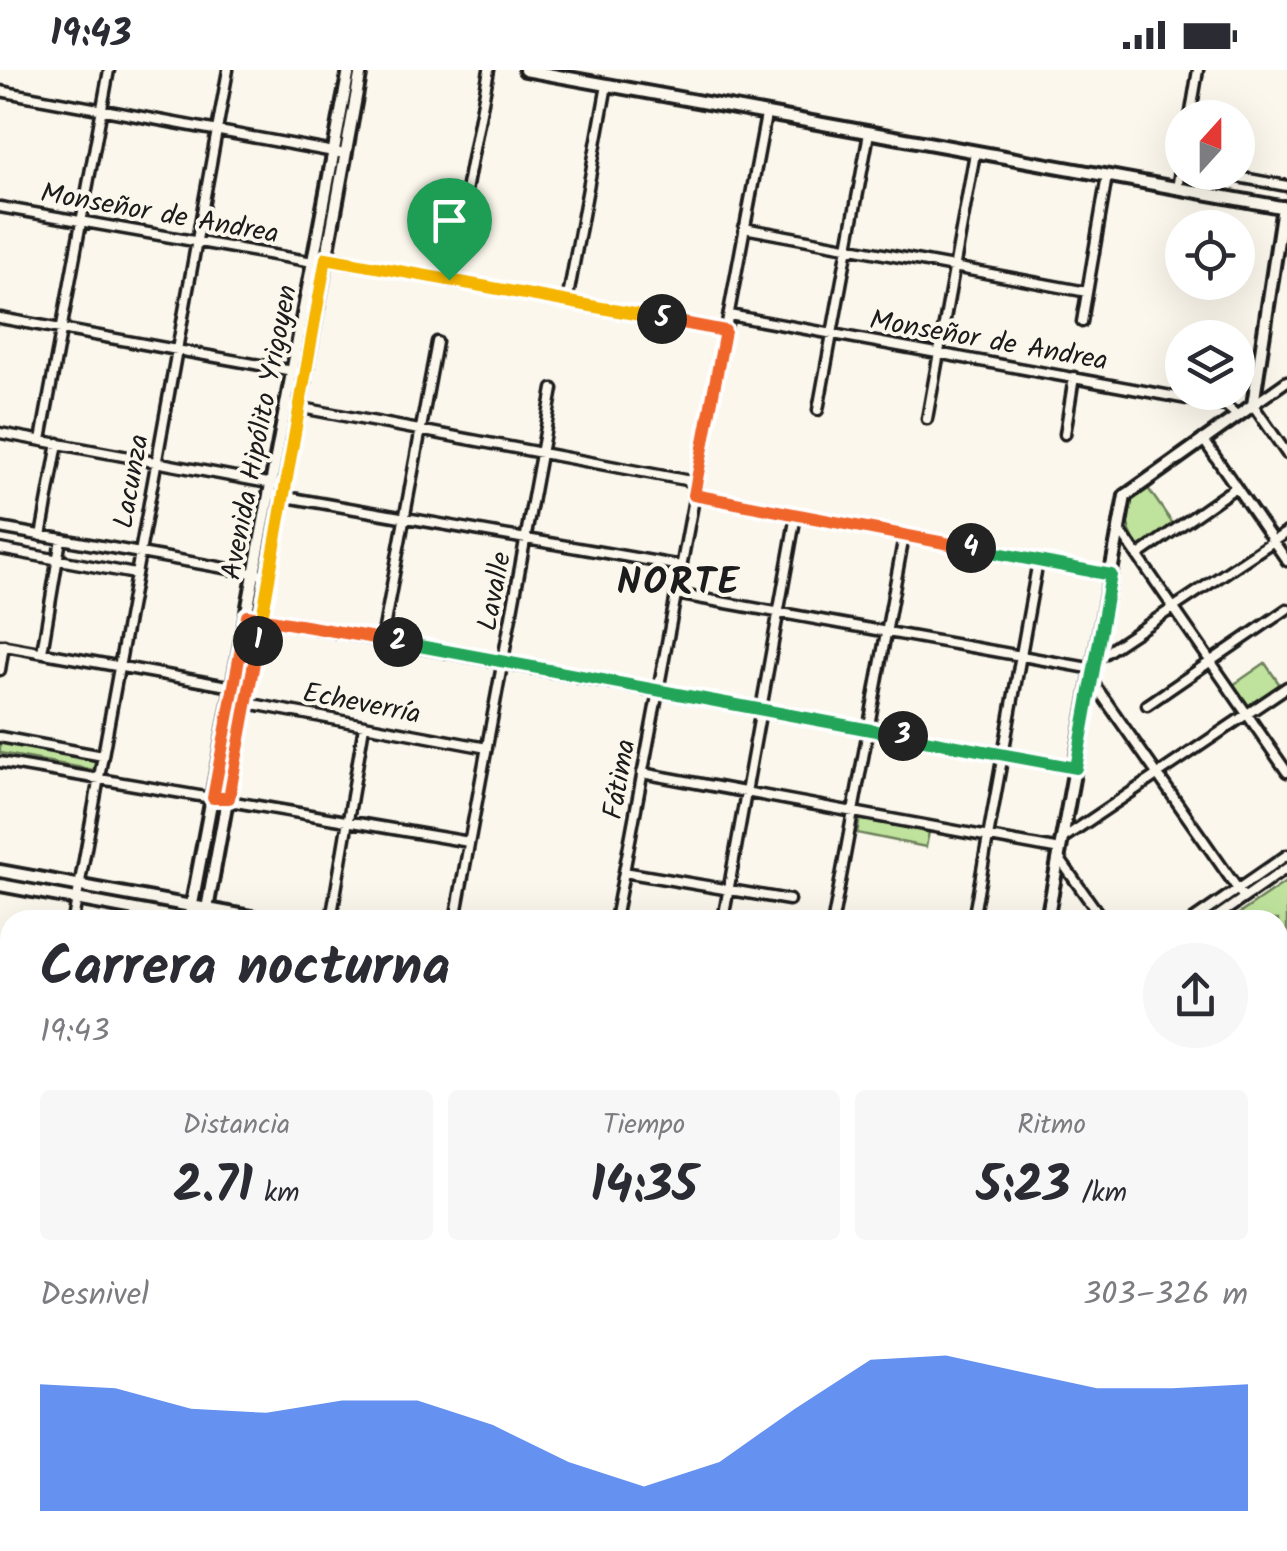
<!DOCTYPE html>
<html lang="es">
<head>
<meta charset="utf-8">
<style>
	body { margin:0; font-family:Kalam,sans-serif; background:#f7f7f7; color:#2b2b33; height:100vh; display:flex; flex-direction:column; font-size:38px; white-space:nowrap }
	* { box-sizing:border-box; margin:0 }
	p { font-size:32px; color:#7c7c81 }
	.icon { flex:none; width:55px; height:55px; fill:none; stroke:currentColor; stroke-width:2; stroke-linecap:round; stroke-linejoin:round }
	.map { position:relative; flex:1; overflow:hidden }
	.sheet { position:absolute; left:0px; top:840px; width:1288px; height:642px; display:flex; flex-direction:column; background:#fff; border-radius:30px 30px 0 0; box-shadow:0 10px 40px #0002 }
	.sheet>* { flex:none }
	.needle { width:65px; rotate:21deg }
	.tools { position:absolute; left:1165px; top:30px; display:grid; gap:20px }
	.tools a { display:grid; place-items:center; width:90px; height:90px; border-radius:50%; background:#fff; box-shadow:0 10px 40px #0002; font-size:50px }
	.pin { position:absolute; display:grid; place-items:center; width:85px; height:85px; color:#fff; margin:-102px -42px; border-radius:50% 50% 50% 0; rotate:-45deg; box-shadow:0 0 10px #0007 }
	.pin .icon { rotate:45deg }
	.km { position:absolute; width:50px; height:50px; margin:-25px; border-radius:50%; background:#222; color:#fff; font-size:28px; line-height:50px; text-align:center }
	.round { display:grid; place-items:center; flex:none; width:105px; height:105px; border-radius:52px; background:#f7f7f7 }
	.headline { display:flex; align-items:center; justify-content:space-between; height:170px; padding:0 40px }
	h1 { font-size:55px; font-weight:700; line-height:75px }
	.metrics { display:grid; grid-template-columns:repeat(3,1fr); gap:15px; height:170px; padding:10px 40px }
	.metrics div { display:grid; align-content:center; border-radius:10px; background:#f7f7f7; text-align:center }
	.metrics b { font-size:50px; font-weight:700 }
	.metrics small { font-size:28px; font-weight:400 }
	.metrics p { font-size:28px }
	.chart { height:280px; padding:20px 40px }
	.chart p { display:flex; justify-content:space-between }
	.chart svg { width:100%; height:180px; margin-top:10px; fill:#2563eb; opacity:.7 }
	.status { display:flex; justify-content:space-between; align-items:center; height:70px; padding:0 50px; background:#fff; direction:ltr }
	.status svg { height:28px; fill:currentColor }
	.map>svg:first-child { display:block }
	.green { fill:#bfe39d; stroke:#6e805c; stroke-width:2.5 }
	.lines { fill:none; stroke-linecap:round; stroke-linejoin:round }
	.minor-casing { stroke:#1c1c1c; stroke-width:15 }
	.major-casing { stroke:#1c1c1c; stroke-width:18 }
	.minor { stroke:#fbf7ec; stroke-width:8 }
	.major { stroke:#fbf7ec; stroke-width:10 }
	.split-1-casing { stroke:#fff; stroke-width:20 }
	.split-2-casing { stroke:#fff; stroke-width:20 }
	.split-3-casing { stroke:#fff; stroke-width:20 }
	.split-4-casing { stroke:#fff; stroke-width:20 }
	.split-5-casing { stroke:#fff; stroke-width:20 }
	.split-6-casing { stroke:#fff; stroke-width:20 }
	.split-1 { stroke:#f5b400; stroke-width:12 }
	.split-2 { stroke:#f0652b; stroke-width:12 }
	.split-3 { stroke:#22a559; stroke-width:12 }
	.split-4 { stroke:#22a559; stroke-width:12 }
	.split-5 { stroke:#f0652b; stroke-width:12 }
	.split-6 { stroke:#f5b400; stroke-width:12 }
	.labels { text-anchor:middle; stroke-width:8; stroke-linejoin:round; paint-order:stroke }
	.street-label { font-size:28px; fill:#1c1c1c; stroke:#fbf7ec }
	.district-label { font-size:38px; font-weight:bold; letter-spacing:2.5px; fill:#1c1c1c; stroke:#fbf7ec }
</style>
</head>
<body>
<div class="status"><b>19:43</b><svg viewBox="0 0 49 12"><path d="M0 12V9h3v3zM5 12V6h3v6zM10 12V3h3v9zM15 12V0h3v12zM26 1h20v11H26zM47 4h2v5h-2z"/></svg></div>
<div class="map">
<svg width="1287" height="1481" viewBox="0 0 1287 1481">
	<rect width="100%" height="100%" fill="#fbf7ec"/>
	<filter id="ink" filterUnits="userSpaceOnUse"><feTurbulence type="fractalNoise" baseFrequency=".01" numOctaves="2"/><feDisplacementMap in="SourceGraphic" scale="20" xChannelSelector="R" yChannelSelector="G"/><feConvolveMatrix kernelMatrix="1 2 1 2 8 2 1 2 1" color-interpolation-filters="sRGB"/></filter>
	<g filter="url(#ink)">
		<path class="green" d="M1145 414 1173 454 1139 478C1122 453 1123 434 1145 414Z
			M1265 593 1280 615 1248 637 1233 615Z
			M0 670 96 687 94 700 0 683Z
			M860 747 929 762 926 777 857 763Z
			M1287 811V1032L1278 1030V850H1230Z
			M0 1411 10 1413V1472L70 1473 69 1481H0Z"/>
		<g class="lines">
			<defs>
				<path id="minor" d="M0 21 345 84
					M1190 48 1198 0
					M1211 102 1287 116
					M1177 119 1182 88
					M0 137 313 192 326 188 725 261
					M744 158 1087 222
					M449 210 489 0
					M567 232 607 15
					M729 245 1226 336 1238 346
					M0 248 304 303
					M1082 252 1107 106
					M1287 311 1253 335 1287 384
					M286 335 696 412
					M818 340 869 63
					M927 349 975 83
					M0 363 284 416
					M1065 364 1074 307
					M1203 369 1287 491
					M41 370 109 0
					M269 424 681 496
					M693 425 1111 505
					M0 458 269 506
					M1119 459 1287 702
					M41 466 58 373
					M0 479 135 504
					M1140 484 1236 417
					M676 524 1094 599
					M247 546 1076 698
					M382 569 437 272
					M0 575 233 617 247 633 487 678
					M42 582 61 469
					M1095 590 1287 462
					M0 600 4 575
					M1092 611 1244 828
					M1147 635 1287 539
					M0 667 103 686
					M0 692 469 772
					M642 703 1060 780
					M1062 769 1287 617
					M1059 788 1103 850
					M624 802 789 830
					M73 850 228 0
					M331 850 364 656
					M455 850 553 319
					M615 850 766 45
					M723 850 796 445
					M833 850 904 466
					M973 850 1038 491
					M1193 850 1287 785
					M1212 850 1287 798
					M0 930 10 932
					M1278 1038 1287 1039
					M0 1047 10 1048
					M1278 1051 1287 1053
					M1278 1108 1287 1110
					M0 1164 10 1166
					M1278 1166 1287 1168
					M1278 1224 1287 1226
					M0 1253 10 1198
					M1278 1282 1287 1284
					M0 1286 10 1288
					M1278 1393 1287 1394
					M0 1407 10 1408
					M363 1472 408 1481
					M1026 1472 1072 1481
					M186 1481 187 1472
					M283 1481 285 1472
					M497 1481 499 1472
					M606 1481 608 1472
					M716 1481 718 1472
					M824 1481 825 1472
					M1184 1481 1185 1472"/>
				<path id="major" d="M525 0 1286 138
					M0 801 268 850
					M0 815 189 850
					M189 850 349 0
					M205 850 361 0
					M1047 850 1125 426 1253 335 1283 137
					M74 1481 76 1472
					M89 1481 91 1472
					M931 1481 932 1472
					M944 1481 946 1472"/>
			</defs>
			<use href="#minor" class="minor-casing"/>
			<use href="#major" class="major-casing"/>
			<use href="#minor" class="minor"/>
			<use href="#major" class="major"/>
		</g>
	</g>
	<g class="lines" filter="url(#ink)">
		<defs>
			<path id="split-1" d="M258 571 326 188 449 210"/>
			<path id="split-2" d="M258 571 229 728H213L247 546 398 572"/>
			<path id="split-3" d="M398 572 903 666"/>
			<path id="split-4" d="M903 666 1076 698 1111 505 971 478"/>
			<path id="split-5" d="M662 249 725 261 694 425 971 478"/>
			<path id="split-6" d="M449 210 662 249"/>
		</defs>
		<use href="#split-1" class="split-1-casing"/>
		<use href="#split-2" class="split-2-casing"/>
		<use href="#split-3" class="split-3-casing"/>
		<use href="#split-4" class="split-4-casing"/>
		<use href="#split-5" class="split-5-casing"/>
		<use href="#split-6" class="split-6-casing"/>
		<use href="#split-1" class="split-1"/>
		<use href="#split-2" class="split-2"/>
		<use href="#split-3" class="split-3"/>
		<use href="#split-4" class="split-4"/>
		<use href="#split-5" class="split-5"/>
		<use href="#split-6" class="split-6"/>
	</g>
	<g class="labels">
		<g class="street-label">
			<text transform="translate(160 142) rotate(10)" y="10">Monseñor de Andrea</text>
			<text transform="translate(989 269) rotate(10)" y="10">Monseñor de Andrea</text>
			<text transform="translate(258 362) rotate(-79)" y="10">Avenida Hipólito Yrigoyen</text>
			<text transform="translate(130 411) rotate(-80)" y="10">Lacunza</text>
			<text transform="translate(493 521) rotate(-79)" y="10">Lavalle</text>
			<text transform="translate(362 632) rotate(11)" y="10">Echeverría</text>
			<text transform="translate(618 709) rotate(-80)" y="10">Fátima</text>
		</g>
		<g class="district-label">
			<text x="679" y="524">NORTE</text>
		</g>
	</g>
</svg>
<div class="tools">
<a><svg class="needle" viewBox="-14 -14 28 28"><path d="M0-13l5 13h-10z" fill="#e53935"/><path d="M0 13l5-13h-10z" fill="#7c7c81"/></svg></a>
<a><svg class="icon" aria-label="locate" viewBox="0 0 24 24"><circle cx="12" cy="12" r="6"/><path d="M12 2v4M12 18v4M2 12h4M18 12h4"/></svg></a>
<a><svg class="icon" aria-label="layers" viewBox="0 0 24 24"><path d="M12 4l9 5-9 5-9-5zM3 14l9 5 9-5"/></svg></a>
</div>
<div class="pin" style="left:449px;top:210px;background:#1e9e55"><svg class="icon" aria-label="arrive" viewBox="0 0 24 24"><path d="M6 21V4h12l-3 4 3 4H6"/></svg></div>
<b class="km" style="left:258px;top:571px">1</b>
<b class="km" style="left:398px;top:572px">2</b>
<b class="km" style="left:903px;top:666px">3</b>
<b class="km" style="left:971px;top:478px">4</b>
<b class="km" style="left:662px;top:249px">5</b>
<section class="sheet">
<div class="headline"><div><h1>Carrera nocturna</h1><p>19:43</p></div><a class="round"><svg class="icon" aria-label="share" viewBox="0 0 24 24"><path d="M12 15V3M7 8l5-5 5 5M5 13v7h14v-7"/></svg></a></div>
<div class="metrics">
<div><p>Distancia</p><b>2.71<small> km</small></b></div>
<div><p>Tiempo</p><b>14:35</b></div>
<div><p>Ritmo</p><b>5:23<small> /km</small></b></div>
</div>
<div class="chart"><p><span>Desnivel</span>303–326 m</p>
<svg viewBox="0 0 160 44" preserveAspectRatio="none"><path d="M0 44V13L10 14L20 19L30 20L40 17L50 17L60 23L70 32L80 38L90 32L100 19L110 7L120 6L130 10L140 14L150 14L160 13V44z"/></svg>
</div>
</section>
</div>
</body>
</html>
